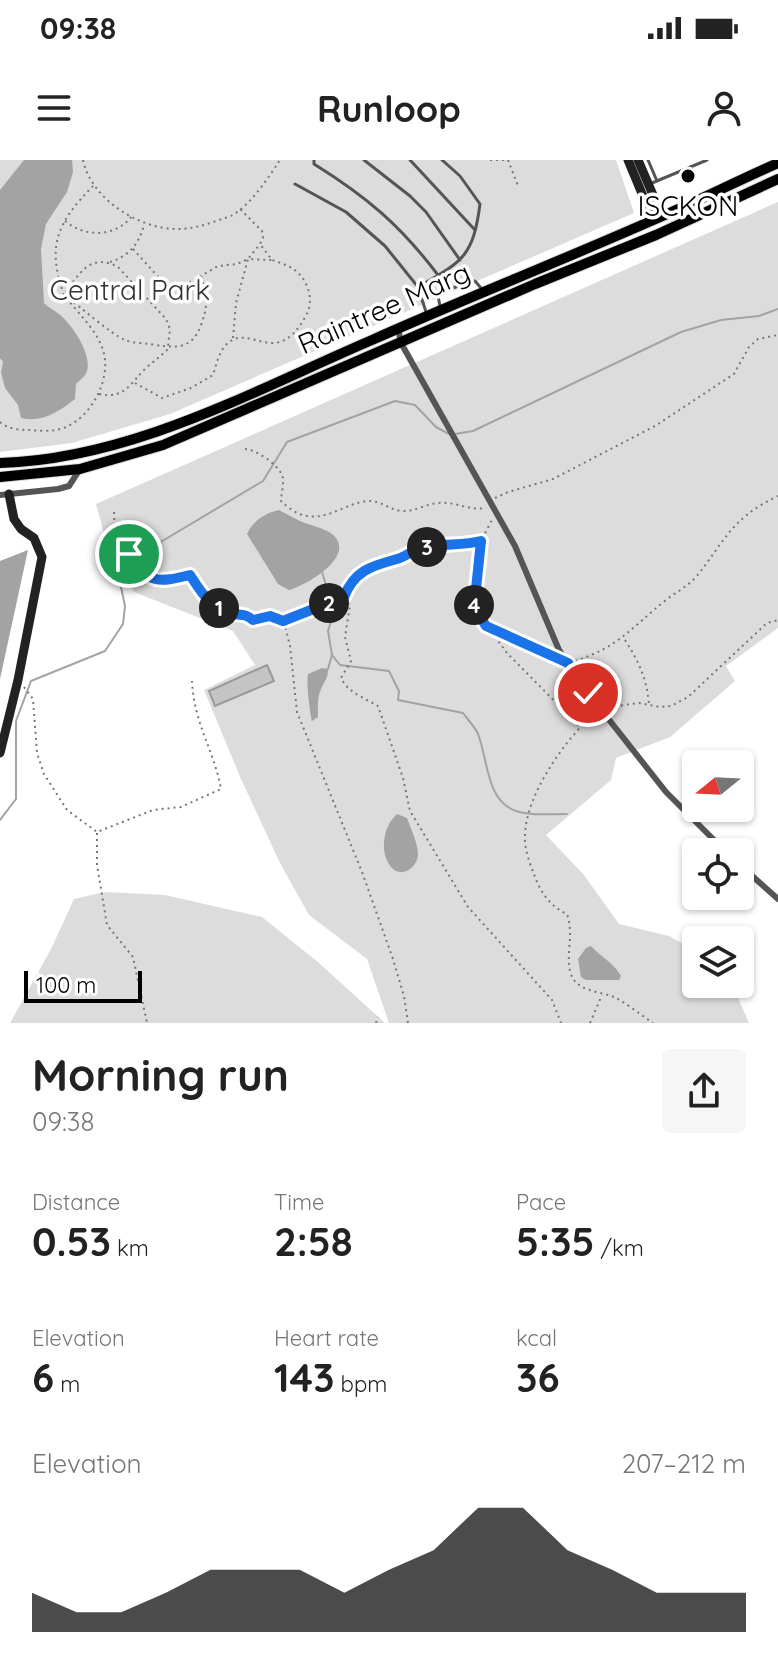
<!DOCTYPE html>
<html lang="en">
<head>
<meta charset="utf-8">
<style>
	body { margin:0; font-family:Quicksand,sans-serif; background:#f6f6f6; color:#222; height:100vh; display:flex; flex-direction:column; font-size:30px; white-space:nowrap }
	* { box-sizing:border-box; margin:0 }
	p { font-size:26px; color:#767676 }
	.icon { flex:none; width:44px; height:44px; fill:none; stroke:currentColor; stroke-width:2; stroke-linecap:round; stroke-linejoin:round }
	.map { position:relative; height:863px; overflow:hidden }
	.panel { display:flex; flex-direction:column; background:#fff; flex:1 }
	.panel>* { flex:none }
	.needle { width:52px; rotate:252deg }
	.tools { position:absolute; left:682px; top:590px; display:grid; gap:16px }
	.tools a { display:grid; place-items:center; width:72px; height:72px; border-radius:8px; background:#fff; box-shadow:0 2px 6px #0004; font-size:40px }
	.scale { position:absolute; left:24px; bottom:20px; width:118px; box-sizing:border-box; padding-left:8px; border:4px solid #000; border-top:0; font-size:22px; line-height:28px; white-space:nowrap; color:#000; -webkit-text-stroke:6px #fff; paint-order:stroke }
	.pin { position:absolute; display:grid; place-items:center; width:68px; height:68px; color:#fff; margin:-34px; border:4px solid #fff; border-radius:50%; box-shadow:0 2px 8px #0007 }
	.km { position:absolute; width:40px; height:40px; margin:-20px; border-radius:50%; background:#222; color:#fff; font-size:22px; line-height:40px; text-align:center }
	.round { display:grid; place-items:center; flex:none; width:84px; height:84px; border-radius:8px; background:#f6f6f6 }
	.summary { display:flex; align-items:center; justify-content:space-between; height:136px; padding:0 32px }
	h1 { font-size:44px; font-weight:700; line-height:60px }
	.stats { display:grid; grid-template-columns:repeat(3,1fr); gap:12px; height:136px; padding:8px 32px }
	.stats div { display:grid; align-content:center }
	.stats b { font-size:40px; font-weight:700 }
	.stats small { font-size:22px; font-weight:400 }
	.stats p { font-size:22px }
	.chart { height:224px; padding:16px 32px }
	.chart p { display:flex; justify-content:space-between }
	.chart svg { width:100%; height:144px; margin-top:8px; fill:#000; opacity:.7 }
	.status { display:flex; justify-content:space-between; align-items:center; height:56px; padding:0 40px; background:#fff; direction:ltr }
	.status svg { height:22px; fill:currentColor }
	header { display:flex; justify-content:space-between; align-items:center; height:104px; padding:0 32px; background:#fff; font-size:36px; font-weight:700 }
	.map>svg:first-child { display:block }
	.green { fill:#dcdcdc }
	.water { fill:#a3a3a3 }
	.lines { fill:none; stroke-linecap:round; stroke-linejoin:round }
	.stream { stroke:#a3a3a3; stroke-width:2 }
	.building { fill:#c4c4c4; stroke:#999; stroke-width:2 }
	.primary-casing { stroke:#dbdbdb; stroke-width:12 }
	.path { stroke:#777; stroke-width:2; stroke-dasharray:2 4; stroke-linecap:butt }
	.lane { stroke:#555; stroke-width:3 }
	.street { stroke:#555; stroke-width:6 }
	.secondary { stroke:#222; stroke-width:9 }
	.primary { stroke:#000; stroke-width:10 }
	.route-casing { stroke:#fff; stroke-width:16 }
	.route { stroke:#1a73e8; stroke-width:10 }
	.poi-dot { fill:#000; stroke:#fff; stroke-width:3 }
	.labels { text-anchor:middle; stroke-width:7; stroke-linejoin:round; paint-order:stroke }
	.poi-label { font-size:28px; fill:#000; stroke:#fff }
	.park-label { font-size:28px; fill:#333; stroke:#fff }
	.street-label { font-size:28px; fill:#000; stroke:#fff }
</style>
</head>
<body>
<div class="status"><b>09:38</b><svg viewBox="0 0 49 12"><path d="M0 12V9h3v3zM5 12V6h3v6zM10 12V3h3v9zM15 12V0h3v12zM26 1h20v11H26zM47 4h2v5h-2z"/></svg></div>
<header><svg class="icon" aria-label="menu" viewBox="0 0 24 24"><path d="M4 6h16M4 12h16M4 18h16"/></svg>Runloop<svg class="icon" aria-label="person" viewBox="0 0 24 24"><circle cx="12" cy="8" r="4"/><path d="M4 21q1-7 8-7t8 7"/></svg></header>
<div class="map">
<svg width="778" height="863" viewBox="0 0 778 863">
	<rect width="100%" height="100%" fill="#fff"/>
	<path class="green" d="M0 0H616L634 53 170 254 72 283 0 292Z
		M778 42V468L726 506 735 521 670 577 616 598 611 620 546 675 584 715 619 764 669 776 696 791V824H732L749 863H389L367 799 309 755 280 703 241 619 204 530 255 505 233 471 134 432 107 384 96 344Z
		M105 732 165 735 262 757 319 803 385 863H10L51 789 74 739Z"/>
	<path class="water" d="M24 0H72L73 12 67 32 46 64 41 89 44 143C49 148 54 150 59 154 72 164 96 199 85 215 83 218 79 221 76 224L75 239C60 251 42 263 21 258L18 245 5 228 1 212 3 202 0 198V30Z
		M279 350C289 355 298 361 308 364 317 367 325 369 332 374 358 395 307 425 289 430L278 424 247 374C253 361 265 353 279 350Z
		M28 390 0 519V401Z
		M322 508 328 509C328 519 325 520 321 529 317 538 318 548 318 557L312 561C310 553 306 523 308 514Z
		M397 654 407 658C411 669 418 683 418 695 417 708 401 719 391 707 379 692 383 666 397 654Z
		M591 786C600 796 615 804 621 816L619 820H586L581 817 578 799 586 788Z"/>
	<g class="lines">
		<path class="stream" d="M455 274 473 271 681 172 721 160 759 156 778 149
			M322 412 334 451 328 471 332 495
			M328 509 332 495 340 505 389 511 399 531 398 540 463 553C468 560 475 567 478 574 488 599 486 641 516 651 532 656 550 654 567 654
			M0 660 16 639V561L31 521 105 491 123 464 125 446 117 408 263 321 287 282 395 241 415 245 436 267 449 274"/>
	</g>
	<path class="building" d="M267 505 274 521 215 546 209 531Z"/>
	<g class="lines">
		<defs>
			<path id="primary" d="M0 303C132 299 253 231 372 180 464 139 558 102 651 61 694 43 735 22 778 3
				M0 317 80 309 163 285 535 124 656 75 778 19"/>
		</defs>
		<use href="#primary" class="primary-casing"/>
		<path class="path" d="M83 0C91 39 139 69 177 69 192 69 205 65 219 60 225 58 232 56 236 53 254 40 268 18 280 0
			M490 0H506
			M508 0 518 26
			M65 61C84 77 114 78 131 57
			M133 89 161 120 175 126 185 125 218 106 237 104 248 99 260 84 263 78 262 71 240 49
			M110 102C129 96 139 84 144 65
			M64 135C46 85 58 62 93 26
			M233 178 236 143 248 99 272 100 260 84
			M135 223 162 238 191 228 213 215C217 203 219 190 229 182 252 165 276 207 304 159 311 148 312 137 306 124 299 109 287 105 272 100
			M99 234C125 240 131 222 147 207 154 201 161 196 168 189V187L170 169 166 159 118 107C90 92 79 114 64 135 80 146 109 173 125 180 132 183 142 183 150 184 173 188 192 191 201 165 208 147 208 134 201 116
			M0 262C8 269 19 270 29 270 41 271 54 272 66 267 92 256 112 218 103 190 97 171 80 155 68 140
			M245 289C257 290 277 304 282 315 285 322 281 334 281 341 288 348 298 355 307 356 328 360 347 343 367 341 381 340 389 350 402 351 414 352 426 344 438 343 455 341 469 351 486 348
			M495 338 508 332 553 319 655 266 734 214 749 187 758 179 778 175
			M114 352 115 373 141 413 165 421 190 415C203 435 216 455 243 453L253 460 270 456 283 461 344 437C355 411 371 406 397 399 405 397 411 391 419 389 439 383 461 386 481 381L493 358
			M481 382 474 448 507 493 580 567
			M345 437 350 445 345 477 351 501 341 518C348 533 365 538 378 546L403 618 410 651 468 747 552 840 561 863
			M284 462 290 486 297 552 362 712 393 799 404 836 408 863
			M486 466 554 497
			M625 480C638 500 647 519 649 544
			M575 501C619 487 632 467 666 440 676 432 687 427 696 417 725 381 731 358 778 336
			M24 527 33 539 37 593 44 614 67 650 97 672 153 650 181 647 221 629C214 590 194 564 192 521
			M609 547 639 543 660 547 671 546 688 537 767 463 778 460
			M596 552C566 578 526 634 525 675 524 689 530 704 535 717 541 733 551 747 567 754 574 775 566 793 570 811 575 833 600 830 616 838 629 845 641 855 653 863
			M97 673V705L107 765 133 797 147 863
			M376 863 378 857
			M590 863 602 835"/>
		<path class="lane" d="M314 0V4C367 37 400 65 438 115
			M364 0 410 36 426 52 460 100
			M410 0 475 70
			M648 0 657 21
			M652 23 707 0
			M295 24 346 52 385 86 418 127
			M440 146 438 136 441 133 470 121H475L481 128
			M426 152 418 127C463 101 473 97 480 44L460 16 442 0"/>
		<path class="street" d="M398 168 401 183 515 386 559 490 588 533 666 632 726 692
			M0 335 58 329 69 326 80 309
			M740 705 778 739"/>
		<path class="secondary" d="M628 0 653 60
			M638 0 662 56
			M0 593 18 520 42 397 34 378 21 369 14 359 9 334"/>
		<use href="#primary" class="primary"/>
	</g>
	<g class="lines">
		<defs>
			<path id="route" d="M129 394C148 424 158 423 190 415 201 432 212 451 234 454 243 455 245 454 253 460L270 456 283 461 344 437C354 411 371 406 397 399 405 397 411 391 419 389 439 383 461 386 481 381L474 448 486 466 568 503 588 533"/>
		</defs>
		<use href="#route" class="route-casing"/>
		<use href="#route" class="route"/>
	</g>
	<circle class="poi-dot" cx="688" cy="16" r="8"/>
	<g class="labels">
		<g class="poi-label">
			<text x="688" y="56">ISCKON</text>
		</g>
		<g class="park-label">
			<text x="130" y="140">Central Park</text>
		</g>
		<g class="street-label">
			<text transform="translate(384 148) rotate(-24)" y="10">Raintree Marg</text>
		</g>
	</g>
</svg>
<div class="tools">
<a><svg class="needle" viewBox="-14 -14 28 28"><path d="M0-13l5 13h-10z" fill="#e53935"/><path d="M0 13l5-13h-10z" fill="#767676"/></svg></a>
<a><svg class="icon" aria-label="locate" viewBox="0 0 24 24"><circle cx="12" cy="12" r="6"/><path d="M12 2v4M12 18v4M2 12h4M18 12h4"/></svg></a>
<a><svg class="icon" aria-label="layers" viewBox="0 0 24 24"><path d="M12 4l9 5-9 5-9-5zM3 14l9 5 9-5"/></svg></a>
</div>
<div class="scale">100 m</div>
<div class="pin" style="left:129px;top:394px;background:#1e9e55"><svg class="icon" aria-label="arrive" viewBox="0 0 24 24"><path d="M6 21V4h12l-3 4 3 4H6"/></svg></div>
<div class="pin" style="left:588px;top:533px;background:#d93025"><svg class="icon" aria-label="check" viewBox="0 0 24 24"><path d="M5 12l5 5 9-10"/></svg></div>
<b class="km" style="left:219px;top:448px">1</b>
<b class="km" style="left:329px;top:443px">2</b>
<b class="km" style="left:427px;top:387px">3</b>
<b class="km" style="left:474px;top:445px">4</b>
</div>
<section class="panel">
<div class="summary"><div><h1>Morning run</h1><p>09:38</p></div><a class="round"><svg class="icon" aria-label="share" viewBox="0 0 24 24"><path d="M12 15V3M7 8l5-5 5 5M5 13v7h14v-7"/></svg></a></div>
<div class="stats">
<div><p>Distance</p><b>0.53<small> km</small></b></div>
<div><p>Time</p><b>2:58</b></div>
<div><p>Pace</p><b>5:35<small> /km</small></b></div>
</div>
<div class="stats">
<div><p>Elevation</p><b>6<small> m</small></b></div>
<div><p>Heart rate</p><b>143<small> bpm</small></b></div>
<div><p>kcal</p><b>36</b></div>
</div>
<div class="chart"><p><span>Elevation</span>207–212 m</p>
<svg viewBox="0 0 160 44" preserveAspectRatio="none"><path d="M0 44V32L10 38L20 38L30 32L40 25L50 25L60 25L70 32L80 25L90 19L100 6L110 6L120 19L130 25L140 32L150 32L160 32V44z"/></svg>
</div>
</section>
</body>
</html>
